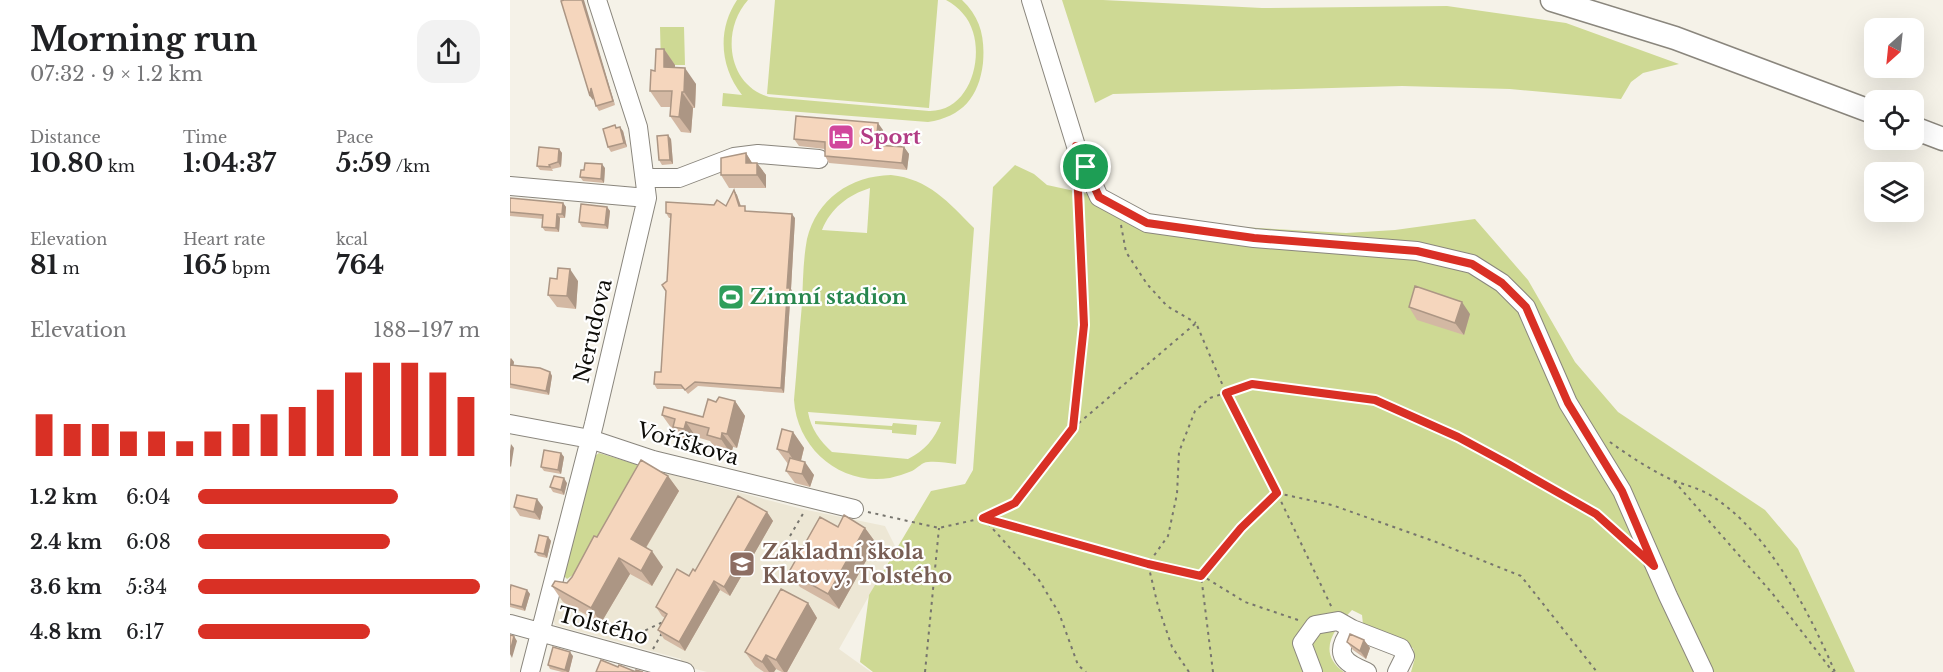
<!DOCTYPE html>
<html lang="en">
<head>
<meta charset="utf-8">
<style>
	body { margin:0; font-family:"Libre Baskerville",serif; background:#f2f2f2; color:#202124; height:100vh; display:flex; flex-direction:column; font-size:22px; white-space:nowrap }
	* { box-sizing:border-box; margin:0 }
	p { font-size:20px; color:#757577 }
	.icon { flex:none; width:33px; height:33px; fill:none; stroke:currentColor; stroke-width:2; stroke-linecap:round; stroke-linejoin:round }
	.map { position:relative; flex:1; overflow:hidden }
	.side { display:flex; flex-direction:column; background:#fff; width:510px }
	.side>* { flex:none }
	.needle { width:39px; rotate:207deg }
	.tools { position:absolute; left:1354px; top:18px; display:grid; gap:12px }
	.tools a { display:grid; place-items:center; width:60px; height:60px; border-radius:12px; background:#fff; box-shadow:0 6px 24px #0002; font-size:30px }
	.pin { position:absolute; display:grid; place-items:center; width:51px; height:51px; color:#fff; margin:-26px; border:3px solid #fff; border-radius:50%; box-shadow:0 2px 6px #0007 }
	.round { display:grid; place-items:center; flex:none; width:63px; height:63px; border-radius:18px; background:#f2f2f2 }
	.summary { display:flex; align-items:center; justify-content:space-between; height:102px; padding:0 30px }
	h1 { font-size:33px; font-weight:800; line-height:45px }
	.metrics { display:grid; grid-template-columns:repeat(3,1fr); gap:9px; height:102px; padding:6px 30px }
	.metrics div { display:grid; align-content:center }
	.metrics b { font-size:26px; font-weight:800 }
	.metrics small { font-size:16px; font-weight:400 }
	.metrics p { font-size:16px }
	.chart { height:168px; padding:12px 30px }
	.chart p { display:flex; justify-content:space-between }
	.chart svg { width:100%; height:108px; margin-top:6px; stroke:#d93025; stroke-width:6 }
	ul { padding:0 30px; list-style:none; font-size:20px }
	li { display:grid; grid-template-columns:96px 72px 1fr; align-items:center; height:45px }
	li i { height:15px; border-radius:8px; background:#d93025 }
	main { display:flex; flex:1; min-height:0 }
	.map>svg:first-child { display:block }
	.built { fill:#ede7d5 }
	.green { fill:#ced994; fill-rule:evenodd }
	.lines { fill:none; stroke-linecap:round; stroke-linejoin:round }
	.minor-casing { stroke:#8a867d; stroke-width:20 }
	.major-casing { stroke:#8a867d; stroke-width:25 }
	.path { stroke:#77756e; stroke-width:2; stroke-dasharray:3 4.5; stroke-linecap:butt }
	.minor { stroke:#fff; stroke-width:18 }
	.major { stroke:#fff; stroke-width:22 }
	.wall { fill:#d3b8a3 }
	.shaded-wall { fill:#ac9684 }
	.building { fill:#f5d6bd; stroke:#ac9684; stroke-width:1.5 }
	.route-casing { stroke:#fff; stroke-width:12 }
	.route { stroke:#d93025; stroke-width:8 }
	.labels { text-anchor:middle; stroke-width:4.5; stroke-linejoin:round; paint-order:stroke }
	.hotel-label { font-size:21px; font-weight:bold; fill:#b23c85; stroke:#fff; text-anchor:start }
	.leisure-label { font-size:21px; font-weight:bold; fill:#27864d; stroke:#fff; text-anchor:start }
	.street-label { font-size:21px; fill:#0e0d09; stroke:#fff }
	.education-label { font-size:21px; font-weight:bold; fill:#785e54; stroke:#fff; text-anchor:start }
</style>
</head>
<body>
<main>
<section class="side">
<div class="summary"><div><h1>Morning run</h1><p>07:32 · 9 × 1.2 km</p></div><a class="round"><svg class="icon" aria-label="share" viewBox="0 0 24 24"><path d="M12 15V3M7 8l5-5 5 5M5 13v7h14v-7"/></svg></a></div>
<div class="metrics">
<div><p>Distance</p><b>10.80<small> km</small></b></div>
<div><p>Time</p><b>1:04:37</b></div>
<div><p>Pace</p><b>5:59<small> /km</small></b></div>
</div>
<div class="metrics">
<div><p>Elevation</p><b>81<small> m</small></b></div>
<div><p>Heart rate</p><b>165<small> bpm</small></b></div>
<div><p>kcal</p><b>764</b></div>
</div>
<div class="chart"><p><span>Elevation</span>188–197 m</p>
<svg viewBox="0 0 160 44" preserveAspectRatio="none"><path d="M5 44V27M15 44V31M25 44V31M35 44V34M45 44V34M55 44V38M65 44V34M75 44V31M85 44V27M95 44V24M105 44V17M115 44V10M125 44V6M135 44V6M145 44V10M155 44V20"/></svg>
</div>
<ul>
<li><b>1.2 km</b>6:04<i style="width:71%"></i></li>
<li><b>2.4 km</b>6:08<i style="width:68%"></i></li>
<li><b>3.6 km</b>5:34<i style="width:100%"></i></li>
<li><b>4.8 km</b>6:17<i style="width:61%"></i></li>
</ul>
</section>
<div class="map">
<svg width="1433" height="672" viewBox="0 0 1433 672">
	<rect width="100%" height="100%" fill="#f5f2e8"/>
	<path class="built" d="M145 470 292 509 375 526 386 548 329 649 361 672H197L170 665 171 659 45 625 43 619 50 591H55Z"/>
	<path class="green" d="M227 0H238C211 30 217 85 259 97L419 111C457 112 473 64 463 32 459 18 449 7 436 0H452C471 18 475 38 473 63 469 97 452 117 418 122L212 106 213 93 232 95C210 67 207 30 227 0Z
		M265 0H428L419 108 257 94Z
		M552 0H593L752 8 937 6 1056 23 1169 64 1133 73 1121 82 1111 99 1000 89 892 86 603 94 585 103Z
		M150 27H174L175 65H151Z
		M505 165 524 174 537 185 606 200 644 215 677 224 836 233 885 230 965 219 1018 280 1065 362 1108 412 1255 510 1288 549 1345 672H901L905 658 903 648 857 627 853 624 852 615 842 610C824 629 806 652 834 672H363L350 662 359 595 421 491 455 484 463 470 483 187Z
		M381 175C419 179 438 202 464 228L446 464C437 463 427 461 418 462 412 462 408 468 402 471 395 474 387 476 380 478 331 486 287 449 284 400 287 368 289 336 292 304 293 283 293 260 297 239 307 199 340 176 381 175ZM360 188 357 233 312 230C321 208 338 195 360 188ZM298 412 430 422H431C425 439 414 451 398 459L322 452C310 441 301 429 298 412Z
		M305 421 382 426 383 423 407 425 406 435 382 433V430L305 424Z
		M89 453 145 470 63 575 57 579 53 575 82 458Z"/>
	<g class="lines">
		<defs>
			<path id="minor" d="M521 0 566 146 589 197 637 223 744 238 907 251 962 264 992 283 1016 307 1058 403 1112 491 1158 596 1194 672
				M135 178H169L224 157 248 154 309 159
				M0 186 137 198
				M0 424 80 439 143 460 344 509
				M0 624 175 672
				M842 629C823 653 832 662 857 672
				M20 672 84 424 137 198 128 127 87 0
				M803 672 792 643 805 625 828 621 842 629 891 648 895 656 887 672"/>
			<path id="major" d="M1042 0 1165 38 1365 113
				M1404 128 1433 139"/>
		</defs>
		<use href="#minor" class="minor-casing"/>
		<use href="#major" class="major-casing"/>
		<path class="path" d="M611 225 616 252 637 284 657 306 686 323
			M563 428 686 323 716 393 767 493 822 608
			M1100 442C1119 456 1141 470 1162 480 1175 485 1188 488 1200 495 1258 530 1299 612 1325 672
			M1164 481 1262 593 1323 672
			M358 512 429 528 473 518 505 503 563 428 574 325 568 187
			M473 518 638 564 691 575 735 602 791 621
			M473 518 529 580 549 613 568 665 576 672
			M280 536 294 512
			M115 640 153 622
			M143 649 152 633
			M415 672 429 528
			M679 672 662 647 648 606 638 564 658 536 667 494 669 452 685 411 700 398 742 384 865 401 948 437 998 464 1086 514 1117 541
			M703 672 691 575 731 528 767 493 822 505 926 542 1011 576 1087 672"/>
		<use href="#minor" class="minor"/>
		<use href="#major" class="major"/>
	</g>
	<path class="wall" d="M51 1 105 105 89 111 86 106 83 96V100L80 96Z
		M154 49 165 65V67L186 84 185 108H183L181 133 171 132 160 116 161 107H151L140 91 145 71Z
		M107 127 113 131 117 147 101 152 98 147Z
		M373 130 371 145 394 147 399 154 397 170 319 163 315 156V149L289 146 284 139Z
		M161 139 163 164 152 165 149 160Z
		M49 149 52 153 51 167 42 169 43 171 30 170 27 166Z
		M236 153 242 163H247L256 175V188H219L211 175Z
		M95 168 94 183 73 181 70 177 74 170Z
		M224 190 227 195 231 206 238 212 285 218 281 289 283 293 282 302H280L274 393 188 386 178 394 174 389H147L144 384 151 372 161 218H159L156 213 216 206Z
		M0 198 53 203 56 207 55 218H50L49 232 35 231 32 227 33 219 0 216Z
		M97 207 100 211 98 229 72 227 69 222Z
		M68 281 66 309 47 307 38 295Z
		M899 307 960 314 954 335 907 320Z
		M0 358 4 362 3 365 40 372 42 376 39 395 0 388Z
		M225 401 235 416 227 448 223 447 221 454 207 450 200 441 186 437 185 444 173 441 165 430 162 429 152 415 193 417 206 402Z
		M283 432 294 448 291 461 304 475 300 487 285 483 276 471 278 464 267 449Z
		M51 453 54 457 51 474 34 471 31 467Z
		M158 476 169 491 136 548 153 567 142 586 120 574 91 623 53 602 42 586 57 583 62 577 87 537Z
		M57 483 54 495 43 492 40 487Z
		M4 507H33L30 520 10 516Z
		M257 512 263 521 220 596 210 590 175 651 154 639 148 630 155 618 152 616 146 607 179 576Z
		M328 527 355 528 366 543 329 609 290 587 279 572Z
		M38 537 41 541 37 558 28 556 25 552Z
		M17 590 20 594 15 611 0 607V591Z
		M298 603 307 618 277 672H272L266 669 264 672H254L245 666 235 652Z
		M854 640 860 648 856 659 843 650 837 642Z
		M63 656 59 672H52L40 669 38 665Z"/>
	<path class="shaded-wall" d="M72 0H74L105 105 103 101Z
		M154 49 165 65V83L154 67Z
		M175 68 186 84 185 108 174 92Z
		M81 88 83 92V100L80 96Z
		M172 92 183 108 181 133 169 117Z
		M368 123 373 130 371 151 366 145Z
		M110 127 113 131 117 147 114 143Z
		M158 135 161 139 163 164 160 160Z
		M394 147 399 154 397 170 392 163Z
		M49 149 52 153 51 167 48 162Z
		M236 153 244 166 236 163Z
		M247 163 256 175V188L247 175Z
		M92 164 95 168 94 183 91 179Z
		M224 190 227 195 232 210 229 206Z
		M53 203 56 207 55 218 52 214Z
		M97 207 100 211 98 229 95 225Z
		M47 214 50 218 49 232 46 228Z
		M282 214 285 218 281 289 283 293 282 302 279 298 277 288Z
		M60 269 68 281 66 309 57 296Z
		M277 297 280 302 274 393 271 388Z
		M952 302 960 314 954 335 945 323Z
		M1 358 4 362 3 369 0 365Z
		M40 372 42 376 39 395 36 391Z
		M225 401 235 416 227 448 217 434Z
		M176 422 186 437 185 444 174 429Z
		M283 432 294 448 289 468 278 452Z
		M212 433 223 447 221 454 211 439Z
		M1 444 4 448 1 467 0 466V451Z
		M51 453 54 457 51 474 48 470Z
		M295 462 304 475 300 487 292 474Z
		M158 476 169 491 132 554 121 539Z
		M54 478 57 483 54 495 51 490Z
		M27 499 33 507 30 520 24 512Z
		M257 512 263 521 220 596 214 587Z
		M355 528 366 543 329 609 318 594Z
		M38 537 41 541 37 558 34 554Z
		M142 551 153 567 142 586 131 571Z
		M109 558 120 574 91 623 81 608Z
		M204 581 210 590 175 651 169 642Z
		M17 590 20 594 15 611 12 607Z
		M298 603 307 618 277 672H274L266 660Z
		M4 636 7 641 2 658 0 654V652Z
		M854 640 860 648 856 659 850 651Z
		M60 652 63 656 59 672H57L55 670Z
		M256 655 266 669 264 672H259L252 662Z"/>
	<path class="building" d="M54 0H72L103 101 86 106 81 88 80 96 51 1Z
		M146 49H154V67L175 68 174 92H172L169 117 160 116 162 91H140L141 70 145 71Z
		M286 116 368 123 366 145 394 147 392 163 315 156V142L284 139Z
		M105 125 106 128 110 127 114 143 98 147 93 129Z
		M158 135 160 160H149L147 136Z
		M29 147 49 149 48 162 39 165 40 167 27 166Z
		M236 153V163H247V175H211V158Z
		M75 163 92 164 91 179 70 177 71 170H74Z
		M224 190 229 206H235V211L282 214 277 288H280L279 298 277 297 271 388 185 382 175 390 171 385 144 384 145 372H151L156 291 152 285 157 281 161 214 156 213V202L204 205 207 200 216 206Z
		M0 198 53 203 52 214H47L46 228 32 227 33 215 0 212Z
		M71 204 97 207 95 225 69 222Z
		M48 268 60 269 57 296 38 295 40 278 47 279Z
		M905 286 952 302 945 323 899 307Z
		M0 365 30 368 40 372 36 391 0 384Z
		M209 397 225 401 217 434 212 433 211 439 197 435 199 428 176 422 174 429 163 427 165 419 152 415 154 407 193 417 198 399 206 402Z
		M272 429 283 432 278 452 267 449Z
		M34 450 51 453 48 470 31 467Z
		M280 458 295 462 292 474 276 471Z
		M131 460 158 476 121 539 142 551 131 571 109 558 81 608 42 586 45 581 57 583 62 577 84 536 87 537Z
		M44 476 54 478 51 490 40 487Z
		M7 495 27 499 24 512 4 507Z
		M228 496 257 512 214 587 204 581 169 642 148 630 157 614 146 607 167 569 179 576 183 569 185 571Z
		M334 515 355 528 318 594 279 572 310 517 328 527Z
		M29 535 38 537 34 554 25 552Z
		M1 585 17 590 12 607 0 604V591Z
		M271 589 298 603 266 660 256 655 252 662 235 652Z
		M840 634 854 640 850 651 837 642Z
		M0 635 4 636 0 652Z
		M43 647 60 652 55 670 38 665Z
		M91 660 108 667 109 665 126 672V670L133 672H86Z"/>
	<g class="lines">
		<defs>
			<path id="route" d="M566 146 589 197 637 223 744 238 907 251 962 264 992 283 1016 307 1058 403 1112 491 1144 566 1086 514 998 464 948 437 865 400 742 384 716 393 767 493 731 528 691 576 638 564 473 518 505 503 563 428 574 325Z"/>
		</defs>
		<use href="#route" class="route-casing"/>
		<use href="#route" class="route"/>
	</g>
	<defs>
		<symbol id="hotel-square" viewBox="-11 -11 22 22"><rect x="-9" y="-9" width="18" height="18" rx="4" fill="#d1479c" stroke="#fff"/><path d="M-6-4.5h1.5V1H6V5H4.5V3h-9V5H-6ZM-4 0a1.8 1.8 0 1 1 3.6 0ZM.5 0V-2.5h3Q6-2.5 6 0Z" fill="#fff"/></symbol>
		<symbol id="stadium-square" viewBox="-11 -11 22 22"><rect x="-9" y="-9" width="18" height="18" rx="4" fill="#2e9e5b" stroke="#fff"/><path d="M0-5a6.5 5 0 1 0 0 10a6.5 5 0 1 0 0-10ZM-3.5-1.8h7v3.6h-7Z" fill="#fff"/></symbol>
		<symbol id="school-square" viewBox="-11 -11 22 22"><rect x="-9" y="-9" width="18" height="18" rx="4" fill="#8d6e63" stroke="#fff"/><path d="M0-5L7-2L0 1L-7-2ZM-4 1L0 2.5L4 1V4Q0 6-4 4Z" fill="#fff"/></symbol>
	</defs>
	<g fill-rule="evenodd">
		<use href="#hotel-square" x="316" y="122" width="30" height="30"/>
		<use href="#stadium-square" x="206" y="282" width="30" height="30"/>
		<use href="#school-square" x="217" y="549" width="30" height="30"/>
	</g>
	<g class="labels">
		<g class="hotel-label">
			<text x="350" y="144">Sport</text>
		</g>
		<g class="leisure-label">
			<text x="240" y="304">Zimní stadion</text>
		</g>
		<g class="street-label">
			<text transform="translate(83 331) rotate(-77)" y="7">Nerudova</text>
			<text transform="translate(178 444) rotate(16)" y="7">Voříškova</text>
			<text transform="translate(93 626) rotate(15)" y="7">Tolstého</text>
		</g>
		<g class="education-label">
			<text x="252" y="559">Základní škola<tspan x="252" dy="24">Klatovy, Tolstého</tspan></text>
		</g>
	</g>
</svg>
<div class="tools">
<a><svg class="needle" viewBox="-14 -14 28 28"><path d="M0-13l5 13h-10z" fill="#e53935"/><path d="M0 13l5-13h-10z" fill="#757577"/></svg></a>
<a><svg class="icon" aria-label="locate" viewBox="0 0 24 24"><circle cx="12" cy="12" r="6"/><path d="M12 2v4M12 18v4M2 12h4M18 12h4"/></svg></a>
<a><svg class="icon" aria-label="layers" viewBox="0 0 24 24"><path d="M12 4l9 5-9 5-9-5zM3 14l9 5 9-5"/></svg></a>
</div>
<div class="pin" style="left:576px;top:167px;background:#1e9e55"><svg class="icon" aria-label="arrive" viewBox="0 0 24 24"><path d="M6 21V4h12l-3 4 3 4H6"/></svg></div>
</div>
</main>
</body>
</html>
